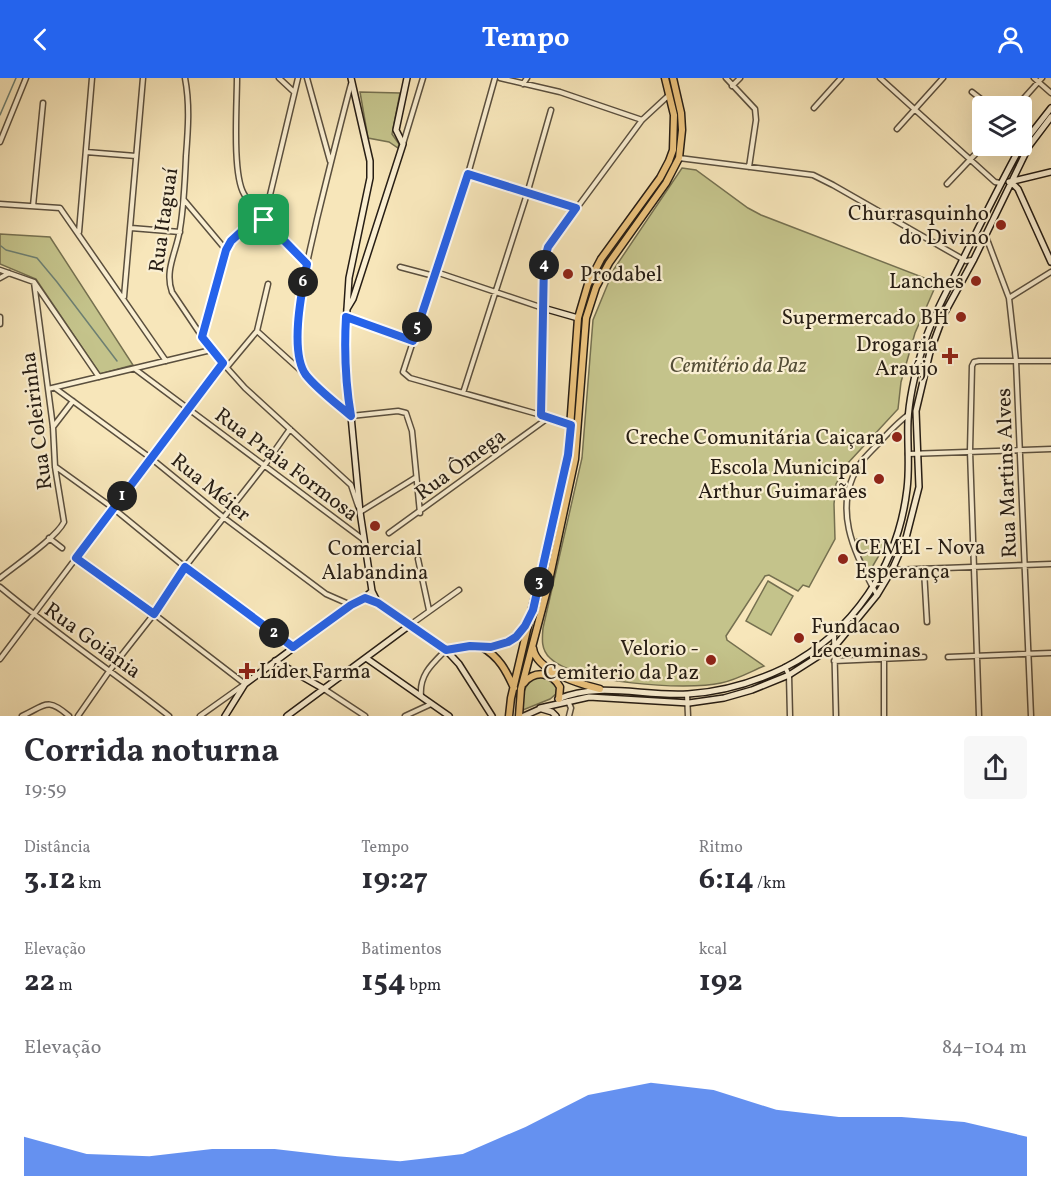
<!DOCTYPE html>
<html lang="pt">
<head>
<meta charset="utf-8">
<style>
	body { margin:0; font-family:Vollkorn,serif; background:#f7f7f7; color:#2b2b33; height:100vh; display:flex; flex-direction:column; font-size:22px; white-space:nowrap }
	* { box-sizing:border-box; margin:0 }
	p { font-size:20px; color:#7c7c81 }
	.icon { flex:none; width:33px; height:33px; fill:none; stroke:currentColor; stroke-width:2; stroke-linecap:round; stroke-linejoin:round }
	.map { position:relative; height:638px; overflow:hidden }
	.side { display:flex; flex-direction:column; background:#fff; flex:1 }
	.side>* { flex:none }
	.controls { position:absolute; left:972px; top:18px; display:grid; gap:12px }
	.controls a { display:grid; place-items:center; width:60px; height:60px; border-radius:6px; background:#fff; box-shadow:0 6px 24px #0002; font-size:30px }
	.pin { position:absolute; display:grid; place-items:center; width:51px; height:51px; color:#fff; margin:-26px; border-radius:12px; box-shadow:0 3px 9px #0006 }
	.km { position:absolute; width:30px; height:30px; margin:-15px; border-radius:50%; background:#222; color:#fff; font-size:16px; line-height:30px; text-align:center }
	.round { display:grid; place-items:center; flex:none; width:63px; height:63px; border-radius:6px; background:#f7f7f7 }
	.summary { display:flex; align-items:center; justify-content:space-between; height:102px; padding:0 24px }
	h1 { font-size:33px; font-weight:700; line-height:45px }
	.figures { display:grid; grid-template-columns:repeat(3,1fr); gap:9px; height:102px; padding:6px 24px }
	.figures div { display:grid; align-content:center }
	.figures b { font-size:30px; font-weight:700 }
	.figures small { font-size:16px; font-weight:400 }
	.figures p { font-size:16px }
	.chart { height:168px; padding:12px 24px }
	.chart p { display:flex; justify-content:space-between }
	.chart svg { width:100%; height:108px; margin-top:6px; fill:#2563eb; opacity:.7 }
	header { display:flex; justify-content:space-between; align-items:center; height:78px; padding:0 24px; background:#2563eb; color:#fff; font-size:27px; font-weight:700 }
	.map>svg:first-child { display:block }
	.green { fill:#c4c38b; stroke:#757050; stroke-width:1.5 }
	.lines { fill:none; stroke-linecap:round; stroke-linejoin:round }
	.stream { stroke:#6d7f72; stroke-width:1.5 }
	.street-casing { stroke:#5a4f3e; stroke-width:7 }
	.secondary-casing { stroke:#261d14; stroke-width:8 }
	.primary-casing { stroke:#261d14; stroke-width:9 }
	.street { stroke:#faefd2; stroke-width:4 }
	.secondary { stroke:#faefd2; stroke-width:5 }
	.primary { stroke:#ecc37d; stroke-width:6 }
	.route-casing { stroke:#fff; stroke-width:12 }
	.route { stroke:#2563eb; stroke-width:8 }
	.poi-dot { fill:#8f2418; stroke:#faefd2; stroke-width:2 }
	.labels { text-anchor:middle; stroke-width:4.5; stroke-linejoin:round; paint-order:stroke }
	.poi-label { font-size:21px; fill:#261d14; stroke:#faefd2; text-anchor:end }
	.street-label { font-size:21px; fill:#261d14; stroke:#faefd2 }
	.park-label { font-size:21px; font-style:italic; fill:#554f38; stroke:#faefd2 }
</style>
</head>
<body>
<header><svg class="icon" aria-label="back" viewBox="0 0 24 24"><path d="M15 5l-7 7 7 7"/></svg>Tempo<svg class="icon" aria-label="person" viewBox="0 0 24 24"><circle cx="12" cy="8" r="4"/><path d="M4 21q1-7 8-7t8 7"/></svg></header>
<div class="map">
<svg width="1051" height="638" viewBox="0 0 1051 638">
	<rect width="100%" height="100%" fill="#f7e6ba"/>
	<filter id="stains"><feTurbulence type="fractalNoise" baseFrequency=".00333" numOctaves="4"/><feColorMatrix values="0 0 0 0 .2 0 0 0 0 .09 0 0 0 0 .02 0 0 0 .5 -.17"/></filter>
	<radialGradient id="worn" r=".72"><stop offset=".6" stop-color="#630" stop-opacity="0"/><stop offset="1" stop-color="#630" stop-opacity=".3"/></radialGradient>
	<path class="green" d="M360 14 400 15 392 56 399 66 398 70 389 64 368 60Z
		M682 90 696 92 748 130 761 137 935 204 936 207 915 255 901 304 898 331 848 385 836 406 834 426 835 461 809 509 803 507 798 513 769 497 765 498 726 558 727 562 764 588C750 594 736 602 721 605 686 613 575 605 550 580 541 572 542 561 543 550L582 380 593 242 614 191Z
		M0 156 50 159 133 287 100 296 36 201 0 186Z
		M886 460 887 464 871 491H867L854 465 857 461Z
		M768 503 793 518 771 557 746 543Z
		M535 599H547L558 610 557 615 550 621 523 632C521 618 524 607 535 599Z"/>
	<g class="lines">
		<path class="stream" d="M0 37 16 0
			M1 168 6 172 37 180 57 204 117 283"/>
		<defs>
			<path id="street" d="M185 0C190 26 188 52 186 78 185 102 184 127 180 151 177 173 164 192 172 214L211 272 245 310 351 407 358 428
				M237 0C237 26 232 96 244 116 258 142 285 164 306 185
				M279 0 294 14
				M307 0 330 83
				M495 0 468 96 403 294 410 300 541 337
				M500 0 560 14 642 42
				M726 0 755 31 756 42 749 89
				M880 0 995 104 1000 105
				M1034 0 1051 15
				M523 6 527 0
				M732 8 740 0
				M972 14 990 28
				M1017 28 1042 0
				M814 30 841 0
				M897 51 943 0
				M0 64 26 0
				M403 66 423 0
				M86 74 136 78
				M679 80 813 97 833 107 966 183 972 182
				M468 96 576 130
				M947 106 983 68
				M184 122 226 172
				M0 126 60 130 166 283
				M33 128 43 25
				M131 150 180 154
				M79 154 92 0
				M985 156 1009 220 1016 283 1031 638
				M400 189 434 198
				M0 192 34 204 99 299
				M436 194 543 230 544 184 548 169 642 42 669 17
				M0 200 9 195
				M124 219 143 0
				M1009 220 1051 194
				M0 239V246
				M346 239 413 263
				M257 253 351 338 398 333 406 335 412 353 420 435
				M202 259 226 172C235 155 247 149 264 142L298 0
				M227 289 257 253 268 206
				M135 291 364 462
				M305 296C289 245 306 191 317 141 328 96 339 51 351 6
				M55 310 152 381 223 439 326 516 351 527
				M48 311 211 272
				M463 315 527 116 551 32
				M53 349 73 323
				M908 376 1051 371
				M56 389 113 430 185 489 293 569
				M360 434 415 400
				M389 455 548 340
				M49 460 62 470
				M76 480 154 536 245 606 200 638
				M418 481 429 532
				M892 492 1051 486
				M924 492 927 544
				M0 500C16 487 56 460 64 444L55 389 53 349 34 204
				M0 509C54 554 113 594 169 638
				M877 517C854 476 830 427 862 383 867 377 873 371 878 366 887 356 897 345 908 337
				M410 547 459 512
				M834 556 836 638
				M948 579 1051 575
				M0 581 223 285
				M884 581V638
				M834 583 924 579
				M785 589 789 597 790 638
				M324 611 365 638
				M687 616 688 638
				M421 618C419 597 432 586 446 572L482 569
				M568 623 571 630 569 638
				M22 638C46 627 47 619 69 638
				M78 638 110 592 154 536 185 489 264 388 290 351
				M405 638 431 626
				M979 638 970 373 972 288 974 284 979 283H1051"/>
			<path id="secondary" d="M351 0 370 83V100L349 200 344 277 345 302 351 338 360 434 372 513 378 525
				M1022 67 1051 30
				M1009 104 1051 94
				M1011 104 1018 111 1051 184
				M347 231 353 221 403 66 396 52 407 0
				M573 347 541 337 543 230 578 240
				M365 520 378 525 446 572 459 586 492 638
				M366 580 449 638
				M275 583 324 611
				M558 621C601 603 643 619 688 616 720 614 755 604 784 590 853 555 898 488 907 411 910 388 907 365 908 343 909 321 916 292 922 272 931 241 947 213 961 185 981 145 1000 106 1021 68
				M540 630 589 619 689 625 724 620 752 612 789 597 836 567 877 517 892 492 906 460 919 409 916 333 930 274 944 236 974 181 1029 68 1051 39
				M542 631 552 634 556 638
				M225 638 245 606 351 527 361 523 372 513
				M287 638 410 547
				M524 638 542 630"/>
			<path id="primary" d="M482 569C504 570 518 560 528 541
				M482 569C499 579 506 592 514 610
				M533 570C536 593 580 606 600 611
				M524 605C535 592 552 594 560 609L559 621
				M509 638 511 620 568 377 578 240 588 206 601 181 660 100 669 83 673 72 674 37 665 0
				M519 638 521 611 547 512 575 381 586 240 596 209 609 185 666 105 679 80 682 52 681 35 673 0"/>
		</defs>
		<use href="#street" class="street-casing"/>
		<use href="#secondary" class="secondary-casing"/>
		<use href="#primary" class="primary-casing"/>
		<use href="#street" class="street"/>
		<use href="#secondary" class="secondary"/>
		<use href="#primary" class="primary"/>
	</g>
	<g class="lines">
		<defs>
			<path id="route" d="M468 96 576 130 548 169 544 184 541 337 571 347 568 377 533 532 525 548 516 559 508 564 491 569 470 568 446 572 378 525 365 520 351 527 293 569 185 489 154 536 76 480 223 285 202 259 226 172 231 163 243 152 264 142 307 186C302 212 289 274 306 297 317 311 337 326 351 338 345 303 344 274 346 239L413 263Z"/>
		</defs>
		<use href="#route" class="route-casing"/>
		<use href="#route" class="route"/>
	</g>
	<g class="poi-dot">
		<circle cx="1001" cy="147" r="6"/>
		<circle cx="568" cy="196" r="6"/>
		<circle cx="976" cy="203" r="6"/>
		<circle cx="961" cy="239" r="6"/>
		<path d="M947 269h6v6h6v6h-6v6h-6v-6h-6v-6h6z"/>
		<circle cx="897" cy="359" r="6"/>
		<circle cx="879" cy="401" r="6"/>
		<circle cx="375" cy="448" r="6"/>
		<circle cx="843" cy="481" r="6"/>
		<circle cx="799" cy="560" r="6"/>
		<circle cx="711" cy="582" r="6"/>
		<path d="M244 584h6v6h6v6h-6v6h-6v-6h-6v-6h6z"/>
	</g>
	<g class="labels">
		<g class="poi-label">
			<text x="989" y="142">Churrasquinho<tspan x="989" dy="24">do Divino</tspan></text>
			<text x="580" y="203" text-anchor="start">Prodabel</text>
			<text x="964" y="210">Lanches</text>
			<text x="949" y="246">Supermercado BH</text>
			<text x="938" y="273">Drogaria<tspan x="938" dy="24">Araújo</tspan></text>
			<text x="885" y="366">Creche Comunitária Caiçara</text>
			<text x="867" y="396">Escola Municipal<tspan x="867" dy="24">Arthur Guimarães</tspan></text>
			<text x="855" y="476" text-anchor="start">CEMEI - Nova<tspan x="855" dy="24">Esperança</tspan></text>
			<text x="375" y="477" text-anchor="middle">Comercial<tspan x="375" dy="24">Alabandina</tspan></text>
			<text x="811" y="555" text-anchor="start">Fundacao<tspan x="811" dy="24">Leceuminas</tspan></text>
			<text x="699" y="577">Velorio -<tspan x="699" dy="24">Cemiterio da Paz</tspan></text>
			<text x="259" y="600" text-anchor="start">Líder Farma</text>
		</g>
		<g class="street-label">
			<text transform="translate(163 142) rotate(-82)" y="7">Rua Itaguaí</text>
			<text transform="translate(36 343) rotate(-97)" y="7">Rua Coleirinha</text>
			<text transform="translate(287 386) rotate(37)" y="7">Rua Praia Formosa</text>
			<text transform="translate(460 386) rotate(-36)" y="7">Rua Ômega</text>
			<text transform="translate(1006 395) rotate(-92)" y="7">Rua Martins Alves</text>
			<text transform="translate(211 409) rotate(39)" y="7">Rua Méier</text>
			<text transform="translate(93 562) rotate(36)" y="7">Rua Goiânia</text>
		</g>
		<g class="park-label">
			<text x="738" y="294">Cemitério da Paz</text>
		</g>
	</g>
	<rect width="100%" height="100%" filter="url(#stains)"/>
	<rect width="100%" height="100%" fill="url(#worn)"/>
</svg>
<div class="controls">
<a><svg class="icon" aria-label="layers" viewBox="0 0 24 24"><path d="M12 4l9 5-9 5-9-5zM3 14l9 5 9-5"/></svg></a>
</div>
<div class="pin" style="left:264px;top:142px;background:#1e9e55"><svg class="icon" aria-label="arrive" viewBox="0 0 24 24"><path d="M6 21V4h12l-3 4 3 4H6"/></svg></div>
<b class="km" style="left:122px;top:418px">1</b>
<b class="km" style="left:274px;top:555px">2</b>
<b class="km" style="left:539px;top:504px">3</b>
<b class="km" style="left:544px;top:187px">4</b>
<b class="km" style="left:417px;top:249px">5</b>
<b class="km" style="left:303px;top:204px">6</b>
</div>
<section class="side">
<div class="summary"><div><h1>Corrida noturna</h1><p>19:59</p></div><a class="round"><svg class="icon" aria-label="share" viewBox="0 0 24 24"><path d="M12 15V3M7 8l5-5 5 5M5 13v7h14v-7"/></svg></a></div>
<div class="figures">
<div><p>Distância</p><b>3.12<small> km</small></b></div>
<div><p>Tempo</p><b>19:27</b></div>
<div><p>Ritmo</p><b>6:14<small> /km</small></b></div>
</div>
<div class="figures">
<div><p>Elevação</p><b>22<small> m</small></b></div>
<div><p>Batimentos</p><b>154<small> bpm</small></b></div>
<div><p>kcal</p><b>192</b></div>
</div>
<div class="chart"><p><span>Elevação</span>84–104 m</p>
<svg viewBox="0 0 160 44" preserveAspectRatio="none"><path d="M0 44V28L10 35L20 36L30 33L40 33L50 36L60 38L70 35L80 24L90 11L100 6L110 9L120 17L130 20L140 20L150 22L160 28V44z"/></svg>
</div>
</section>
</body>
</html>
